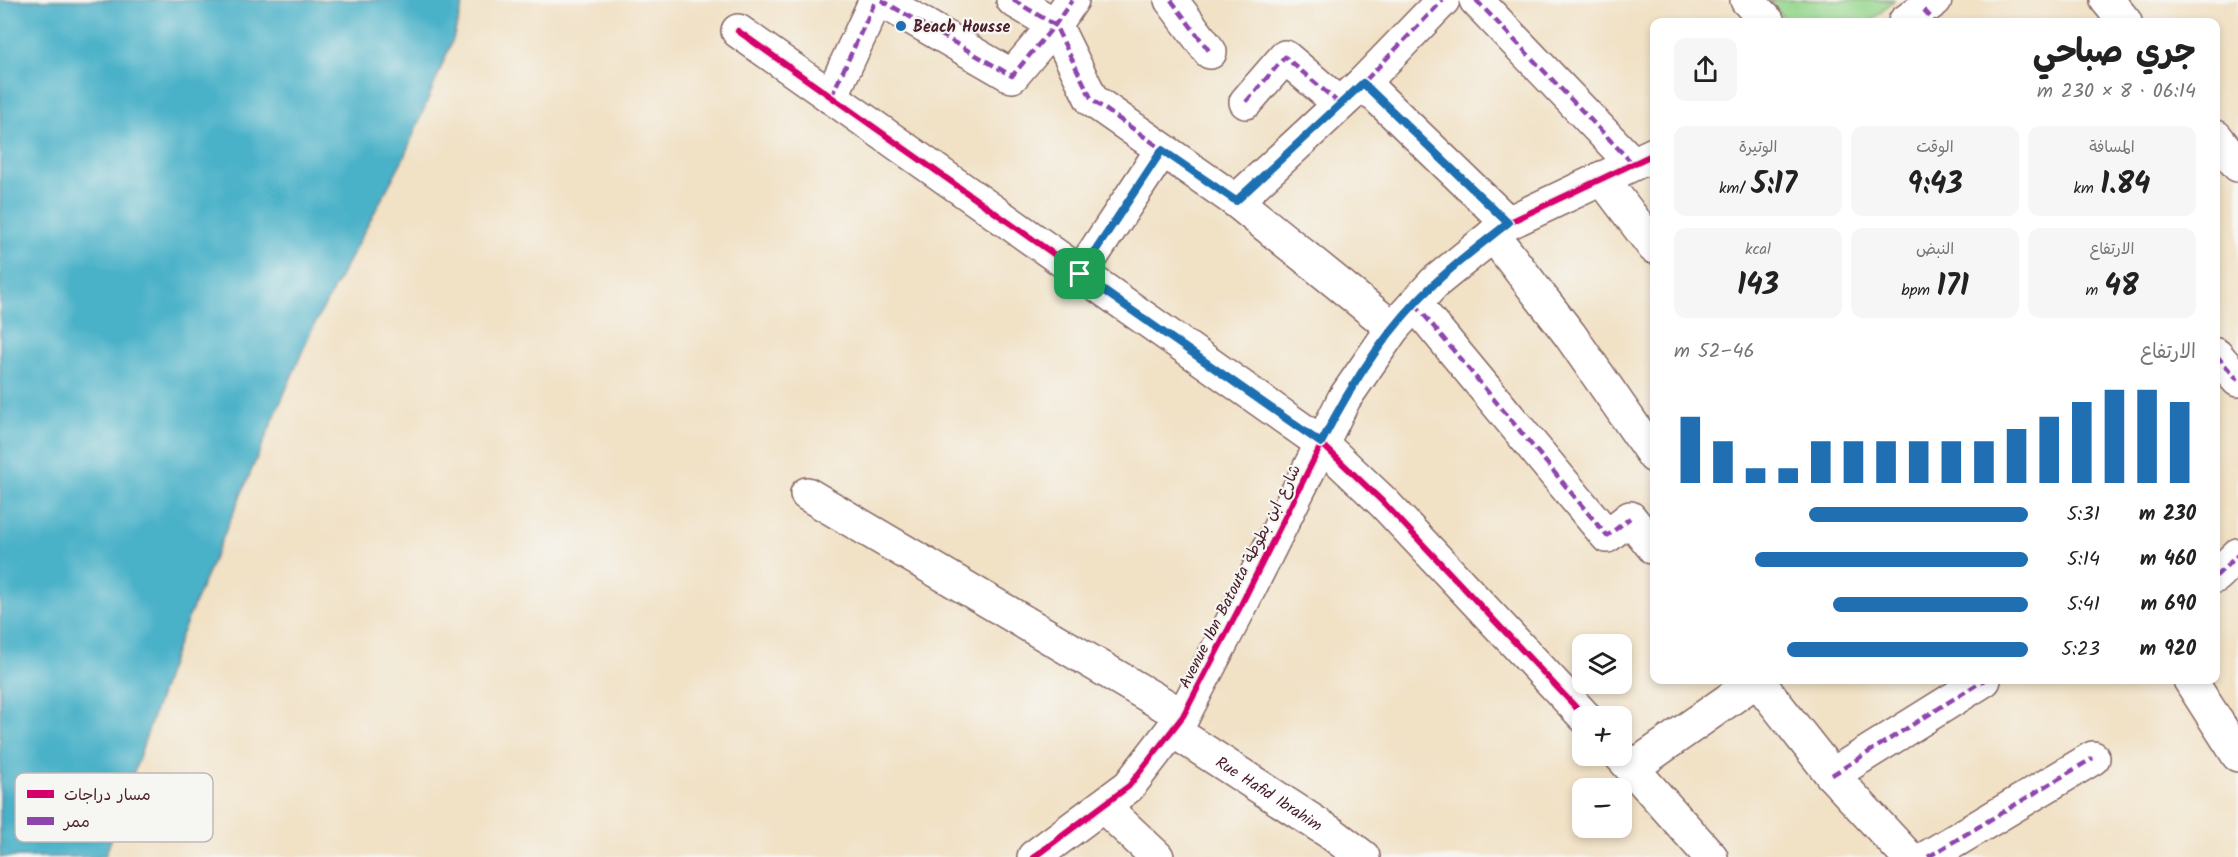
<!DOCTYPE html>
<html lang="ar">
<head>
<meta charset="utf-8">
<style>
	body { margin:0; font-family:Kalam,"Playpen Sans Arabic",sans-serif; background:#f6f6f6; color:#222; direction:rtl; height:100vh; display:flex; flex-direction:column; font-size:22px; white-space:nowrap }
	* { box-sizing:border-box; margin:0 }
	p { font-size:20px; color:#767676 }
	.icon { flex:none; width:33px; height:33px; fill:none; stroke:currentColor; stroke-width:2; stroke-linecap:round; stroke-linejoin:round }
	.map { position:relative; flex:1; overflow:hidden; direction:ltr }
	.drawer { position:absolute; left:1650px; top:18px; width:570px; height:666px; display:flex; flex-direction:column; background:#fff; border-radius:12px; box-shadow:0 3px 9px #0003; direction:rtl }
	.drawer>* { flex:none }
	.tools { position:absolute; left:1572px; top:634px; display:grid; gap:12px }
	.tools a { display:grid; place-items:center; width:60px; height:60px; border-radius:12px; background:#fff; box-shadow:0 3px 9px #0003; font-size:30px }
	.pin { position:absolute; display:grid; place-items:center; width:51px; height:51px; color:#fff; margin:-26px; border-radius:12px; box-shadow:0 3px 9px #0006 }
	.round { display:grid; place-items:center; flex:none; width:63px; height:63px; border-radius:12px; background:#f6f6f6 }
	.head { display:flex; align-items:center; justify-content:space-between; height:102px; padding:0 24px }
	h1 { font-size:33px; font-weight:700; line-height:45px }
	.metrics { display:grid; grid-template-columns:repeat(3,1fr); gap:9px; height:102px; padding:6px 24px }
	.metrics div { display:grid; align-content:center; border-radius:12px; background:#f6f6f6; text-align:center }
	.metrics b { font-size:30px; font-weight:700 }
	.metrics small { font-size:16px; font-weight:400 }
	.metrics p { font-size:16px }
	.chart { height:168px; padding:12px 24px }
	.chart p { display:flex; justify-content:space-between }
	.chart svg { width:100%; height:108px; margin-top:6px; stroke:#1f6fb2; stroke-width:6 }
	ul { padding:0 24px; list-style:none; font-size:20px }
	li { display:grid; grid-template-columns:96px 72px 1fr; align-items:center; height:45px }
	li i { height:15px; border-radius:8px; background:#1f6fb2 }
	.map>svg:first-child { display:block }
	.green { fill:#96d78e; stroke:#707b5c; stroke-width:1.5 }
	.water { fill:#49b1c8; stroke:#4a687a; stroke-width:1.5 }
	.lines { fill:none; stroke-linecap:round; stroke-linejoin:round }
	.minor-casing { stroke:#846361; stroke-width:36 }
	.minor { stroke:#fff; stroke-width:33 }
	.quiet { stroke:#8e44ad; stroke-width:4.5; stroke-dasharray:9 4.5; stroke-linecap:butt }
	.cycleway-casing { stroke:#f6f6f2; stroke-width:10 }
	.cycleway { stroke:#d6006c; stroke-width:6 }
	.route-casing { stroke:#fff; stroke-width:12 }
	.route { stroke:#1f6fb2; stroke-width:8 }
	.poi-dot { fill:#1f6fb2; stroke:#f6f6f2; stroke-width:2 }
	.labels { text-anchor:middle; stroke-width:4.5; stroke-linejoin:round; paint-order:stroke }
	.poi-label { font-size:16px; font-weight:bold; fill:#4a1f2b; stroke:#f6f6f2; text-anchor:start }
	.street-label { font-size:16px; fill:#4a1f2b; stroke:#f6f6f2 }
	.key { fill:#f6f6f2; stroke:#c2b6b6; stroke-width:1.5 }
	.key-label { font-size:16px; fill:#4a1f2b }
</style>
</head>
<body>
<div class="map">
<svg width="2238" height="857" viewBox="0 0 2238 857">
	<rect width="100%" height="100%" fill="#f6f6f2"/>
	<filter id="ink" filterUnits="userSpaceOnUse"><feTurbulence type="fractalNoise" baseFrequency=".0167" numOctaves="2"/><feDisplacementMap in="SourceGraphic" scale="12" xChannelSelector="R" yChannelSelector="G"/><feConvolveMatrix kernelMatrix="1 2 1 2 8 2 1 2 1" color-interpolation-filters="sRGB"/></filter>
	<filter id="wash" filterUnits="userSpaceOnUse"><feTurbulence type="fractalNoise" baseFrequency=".008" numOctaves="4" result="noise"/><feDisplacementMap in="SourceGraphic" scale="24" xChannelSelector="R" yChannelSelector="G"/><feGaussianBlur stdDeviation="1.35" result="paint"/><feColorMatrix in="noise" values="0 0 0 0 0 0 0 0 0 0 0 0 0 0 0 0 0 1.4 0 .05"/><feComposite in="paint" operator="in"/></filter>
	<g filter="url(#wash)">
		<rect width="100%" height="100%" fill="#f1e1c5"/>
		<path class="green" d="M1769 0H1894L1870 22H1787Z"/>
		<path class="water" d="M0 0H464L453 39 404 157 311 331 179 640 105 857H0Z"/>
	</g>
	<g filter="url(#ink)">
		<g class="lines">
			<defs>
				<g id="minor">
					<path d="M881 0 1012 76 1055 25 1072 0"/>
					<path d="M1013 0 1055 25 1092 100 1236 201 1393 328"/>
					<path d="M1171 0 1210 52"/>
					<path d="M1476 0 1632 163"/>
					<path d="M1747 0 1768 22"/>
					<path d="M2107 0 2125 22"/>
					<path d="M1905 22 1935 0"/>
					<path d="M738 31 1321 443 1384 503 1585 717"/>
					<path d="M1363 83 1508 223"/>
					<path d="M831 97 876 0"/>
					<path d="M1246 102 1285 57 1340 104"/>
					<path d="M2216 137 2238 165"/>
					<path d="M1602 178 1654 247"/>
					<path d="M1236 201 1363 83 1443 0"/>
					<path d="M1493 235 1570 335 1654 456"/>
					<path d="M1080 274 1162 150"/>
					<path d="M1415 304 1607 536 1630 518 1654 548"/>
					<path d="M2216 355 2238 380"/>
					<path d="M807 494 1183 716"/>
					<path d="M2216 576 2238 555"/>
					<path d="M1757 680 1832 775 1908 857"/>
					<path d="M2190 680 2238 755"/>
					<path id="s1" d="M1172 730 1331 833 1363 857"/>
					<path d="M1621 756 1711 857"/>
					<path d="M1632 768 1757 680"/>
					<path d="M1832 775 1984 680"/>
					<path d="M1103 806 1157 857"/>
					<path d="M1034 857 1129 786 1183 716 1241 605 1344 399 1393 328 1434 283 1508 223 1654 154"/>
					<path d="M1928 857 2093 758"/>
				</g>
			</defs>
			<use href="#minor" class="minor-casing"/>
			<use href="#minor" class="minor"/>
			<path class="quiet" d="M881 0 1012 76 1055 25 1072 0
				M1013 0 1055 25 1092 100 1236 201 1363 83 1443 0
				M1171 0 1210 52
				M1476 0 1632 163
				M1924 10 1935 22
				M1363 83 1508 223
				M831 97 876 0
				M1246 102 1285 57 1340 104
				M1080 274 1162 150
				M1415 304 1607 536 1630 518
				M2216 355 2238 380
				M2216 576 2238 555
				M1832 775 1984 680
				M1928 857 2093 758"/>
			<defs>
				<path id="cycleway" d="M738 31 1321 443 1384 503 1585 717
					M1034 857 1129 786 1183 716 1241 605 1344 399 1393 328 1434 283 1508 223 1654 154"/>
			</defs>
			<use href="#cycleway" class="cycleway-casing"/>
			<use href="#cycleway" class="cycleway"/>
		</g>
	</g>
	<g class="lines" filter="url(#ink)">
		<defs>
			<path id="route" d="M1363 83 1508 223C1483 243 1457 262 1434 284 1387 328 1350 386 1321 443L1080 274 1162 150 1236 201Z"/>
		</defs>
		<use href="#route" class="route-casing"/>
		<use href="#route" class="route"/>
	</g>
	<circle class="poi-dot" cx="901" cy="26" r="6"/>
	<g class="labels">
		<g class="poi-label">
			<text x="913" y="32">Beach Housse</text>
		</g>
		<g class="street-label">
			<text transform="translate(1239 576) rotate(-63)" y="6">Avenue Ibn Batouta شارع ابن بطوطة</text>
			<text dy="6" stroke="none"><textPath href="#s1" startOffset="116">Rue Hafid Ibrahim</textPath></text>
		</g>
	</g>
	<rect x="15" y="773" width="198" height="69" rx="9" class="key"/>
	<rect x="27" y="790" width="27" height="8" fill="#d6006c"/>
	<rect x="27" y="817" width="27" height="8" fill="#8e44ad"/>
	<g class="key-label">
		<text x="64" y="800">مسار دراجات</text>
		<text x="64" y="827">ممر</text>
	</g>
</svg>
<div class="tools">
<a><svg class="icon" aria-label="layers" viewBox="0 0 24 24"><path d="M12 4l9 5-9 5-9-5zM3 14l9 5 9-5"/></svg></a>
<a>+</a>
<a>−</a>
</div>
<div class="pin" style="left:1080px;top:274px;background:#1e9e55"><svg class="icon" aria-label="arrive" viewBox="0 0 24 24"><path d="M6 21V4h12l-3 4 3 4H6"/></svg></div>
<section class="drawer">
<div class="head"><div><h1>جري صباحي</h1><p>06:14 · 8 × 230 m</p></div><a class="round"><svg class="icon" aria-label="share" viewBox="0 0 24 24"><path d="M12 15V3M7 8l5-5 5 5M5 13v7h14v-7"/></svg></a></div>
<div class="metrics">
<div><p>المسافة</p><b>1.84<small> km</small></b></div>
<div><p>الوقت</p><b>9:43</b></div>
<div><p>الوتيرة</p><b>5:17<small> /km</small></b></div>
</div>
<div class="metrics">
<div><p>الارتفاع</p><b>48<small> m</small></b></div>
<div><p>النبض</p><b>171<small> bpm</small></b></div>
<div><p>kcal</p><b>143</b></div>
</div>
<div class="chart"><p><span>الارتفاع</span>46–52 m</p>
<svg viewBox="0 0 160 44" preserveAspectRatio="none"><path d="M5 44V17M15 44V27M25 44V38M35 44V38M45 44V27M55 44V27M65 44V27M75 44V27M85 44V27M95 44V27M105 44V22M115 44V17M125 44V11M135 44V6M145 44V6M155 44V11"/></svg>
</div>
<ul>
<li><b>230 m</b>5:31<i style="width:62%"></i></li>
<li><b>460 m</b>5:14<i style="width:77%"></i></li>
<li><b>690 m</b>5:41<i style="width:55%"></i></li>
<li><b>920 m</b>5:23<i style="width:68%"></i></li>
</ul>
</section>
</div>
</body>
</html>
